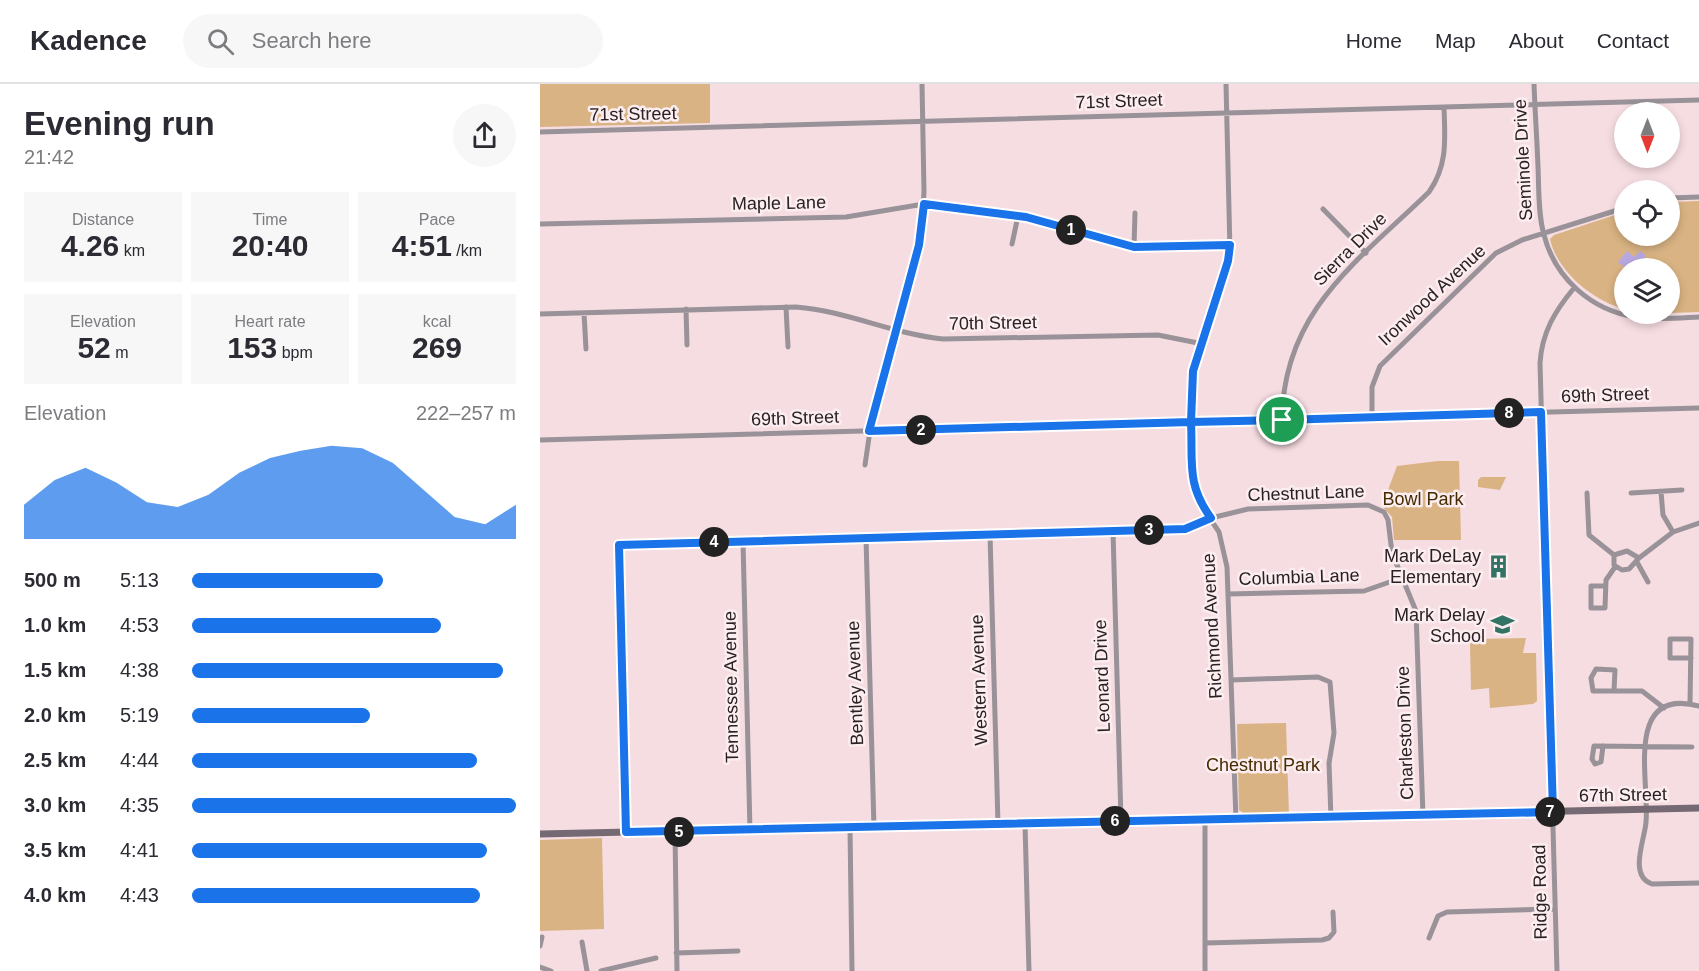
<!DOCTYPE html>
<html lang="en">
<head>
<meta charset="utf-8">
<style>
	body { margin:0; font-family:Arial,sans-serif; background:#f7f7f7; color:#2b2b33; height:100vh; display:flex; flex-direction:column; font-size:22px; white-space:nowrap }
	* { box-sizing:border-box; margin:0 }
	p { font-size:20px; color:#7c7c81 }
	.icon { flex:none; width:33px; height:33px; fill:none; stroke:currentColor; stroke-width:2; stroke-linecap:round; stroke-linejoin:round }
	.map { position:relative; flex:1; overflow:hidden }
	.side { display:flex; flex-direction:column; background:#fff; width:540px }
	.side>* { flex:none }
	.needle { width:39px; rotate:180deg }
	.tools { position:absolute; left:1074px; top:18px; display:grid; gap:12px }
	.tools a { display:grid; place-items:center; width:66px; height:66px; border-radius:50%; background:#fff; box-shadow:0 3px 9px #0003; font-size:30px }
	.pin { position:absolute; display:grid; place-items:center; width:51px; height:51px; color:#fff; margin:-26px; border:3px solid #fff; border-radius:50%; box-shadow:0 2px 6px #0007 }
	.km { position:absolute; width:30px; height:30px; margin:-15px; border-radius:50%; background:#222; color:#fff; font-size:16px; line-height:30px; text-align:center }
	.round { display:grid; place-items:center; flex:none; width:63px; height:63px; border-radius:32px; background:#f7f7f7 }
	.headline { display:flex; align-items:center; justify-content:space-between; height:102px; padding:0 24px }
	h1 { font-size:33px; font-weight:700; line-height:45px }
	.figures { display:grid; grid-template-columns:repeat(3,1fr); gap:9px; height:102px; padding:6px 24px }
	.figures div { display:grid; align-content:center; border-radius:0px; background:#f7f7f7; text-align:center }
	.figures b { font-size:30px; font-weight:700 }
	.figures small { font-size:16px; font-weight:400 }
	.figures p { font-size:16px }
	.chart { height:168px; padding:12px 24px }
	.chart p { display:flex; justify-content:space-between }
	.chart svg { width:100%; height:108px; margin-top:6px; fill:#1a73e8; opacity:.7 }
	ul { padding:0 24px; list-style:none; font-size:20px }
	li { display:grid; grid-template-columns:96px 72px 1fr; align-items:center; height:45px }
	li i { height:15px; border-radius:8px; background:#1a73e8 }
	header { display:flex; align-items:center; gap:36px; box-sizing:border-box; height:84px; padding:0 30px; background:#fff; border-bottom:2px solid #e1e1e2 }
	header strong { font-size:28px }
	nav { display:flex; gap:33px; margin-inline-start:auto; font-size:21px }
	.search { width:420px; height:54px; background:#f7f7f7; display:flex; align-items:center; gap:15px; box-sizing:border-box; padding:0 21px; border-radius:33px; color:#7c7c81; font-size:22px }
	main { display:flex; flex:1; min-height:0 }
	.map>svg:first-child { display:block }
	.green { fill:#d9b383 }
	.water { fill:#b8a8e2 }
	.lines { fill:none; stroke-linecap:round; stroke-linejoin:round }
	.street { stroke:#999298; stroke-width:5 }
	.secondary { stroke:#756a73; stroke-width:7 }
	.route-casing { stroke:#fff; stroke-width:12 }
	.route { stroke:#1a73e8; stroke-width:8 }
	.labels { text-anchor:middle; stroke-width:5; stroke-linejoin:round; paint-order:stroke }
	.street-label { font-size:18px; fill:#2a2123; stroke:#fcedf0 }
	.park-label { font-size:18px; fill:#462b00; stroke:#fcedf0 }
	.poi-label { font-size:18px; fill:#2a2123; stroke:#fcedf0; text-anchor:end }
</style>
</head>
<body>
<header>
<strong>Kadence</strong>
<div class="search"><svg class="icon" aria-label="search" viewBox="0 0 24 24"><circle cx="10" cy="10" r="6"/><path d="M15 15l6 6"/></svg>Search here</div>
<nav><a>Home</a><a>Map</a><a>About</a><a>Contact</a></nav>
</header>
<main>
<section class="side">
<div class="headline"><div><h1>Evening run</h1><p>21:42</p></div><a class="round"><svg class="icon" aria-label="share" viewBox="0 0 24 24"><path d="M12 15V3M7 8l5-5 5 5M5 13v7h14v-7"/></svg></a></div>
<div class="figures">
<div><p>Distance</p><b>4.26<small> km</small></b></div>
<div><p>Time</p><b>20:40</b></div>
<div><p>Pace</p><b>4:51<small> /km</small></b></div>
</div>
<div class="figures">
<div><p>Elevation</p><b>52<small> m</small></b></div>
<div><p>Heart rate</p><b>153<small> bpm</small></b></div>
<div><p>kcal</p><b>269</b></div>
</div>
<div class="chart"><p><span>Elevation</span>222–257 m</p>
<svg viewBox="0 0 160 44" preserveAspectRatio="none"><path d="M0 44V30L10 20L20 15L30 21L40 29L50 31L60 26L70 17L80 11L90 8L100 6L110 7L120 13L130 24L140 35L150 38L160 30V44z"/></svg>
</div>
<ul>
<li><b>500 m</b>5:13<i style="width:59%"></i></li>
<li><b>1.0 km</b>4:53<i style="width:77%"></i></li>
<li><b>1.5 km</b>4:38<i style="width:96%"></i></li>
<li><b>2.0 km</b>5:19<i style="width:55%"></i></li>
<li><b>2.5 km</b>4:44<i style="width:88%"></i></li>
<li><b>3.0 km</b>4:35<i style="width:100%"></i></li>
<li><b>3.5 km</b>4:41<i style="width:91%"></i></li>
<li><b>4.0 km</b>4:43<i style="width:89%"></i></li>
</ul>
</section>
<div class="map">
<svg width="1159" height="887" viewBox="0 0 1159 887">
	<rect width="100%" height="100%" fill="#f6dde2"/>
	<path class="green" d="M0 0H170V39L0 43Z
		M1159 117V228L1130 229V184H1084V225C1053 216 1018 189 1010 155L1014 151 1084 128V152H1130V118Z
		M898 377H919L921 456H854L852 433 842 422 857 382Z
		M941 393H966L960 406 938 403V396Z
		M986 554 983 569H996L997 617 993 620 950 624 949 604 931 606 930 560 935 555Z
		M746 639 749 731 705 730 699 726 697 640Z
		M62 754 64 845 0 847V756Z"/>
	<path class="water" d="M1087 167 1094 173 1100 167 1106 172 1096 184H1086L1078 178Z"/>
	<g class="lines">
		<path class="street" d="M686 0 690 167 653 287 651 304 653 403 659 418 679 448 687 483 696 736
			M994 0C995 28 997 55 998 83 999 105 998 130 1004 151 1015 194 1051 226 1095 233 1116 236 1138 234 1159 233
			M0 48 1159 16
			M1130 114 1159 113
			M783 125 826 169
			M0 140 306 133 384 120 487 133 594 163 690 161
			M472 160 478 132
			M594 163 595 129
			M246 223 248 263
			M146 225 147 261
			M44 229 46 265
			M0 230 256 223C307 227 353 250 403 255L618 251 663 260
			M832 333V303L840 282 956 169 982 156 1084 124
			M742 336C743 227 818 177 889 108 908 81 905 55 904 23
			M0 356 1159 324
			M325 381 332 333 382 145 384 107 382 0
			M1121 408 1123 431 1133 448
			M1047 409 1049 451 1074 471
			M1091 409 1142 406
			M573 447 581 737
			M450 450 458 740
			M326 454 334 744
			M203 457 210 747
			M1074 471 1087 467 1099 474 1133 448 1159 439
			M1074 471V481L1082 486 1089 485 1099 474
			M1097 478 1108 498
			M1065 502H1051V524H1065L1066 496 1075 483
			M688 510 824 507 864 493
			M691 596 778 593 790 598 794 649 789 679 791 734
			M1074 607 1075 586 1056 585 1051 594 1053 607H1102L1124 624
			M1150 620 1151 555H1130V574H1151
			M1159 622C1083 602 1110 698 1106 738 1105 755 1088 792 1112 800L1159 799
			M1063 662 1061 678 1055 680 1052 675 1054 662 1152 663
			M665 736V887
			M485 740 489 887
			M310 744 312 887
			M86 748 79 461 645 445 671 434 708 425 828 421 844 428 848 436 852 469 876 527 883 732
			M135 748 137 887
			M889 854 898 832 907 828 1015 825
			M42 858 47 887
			M665 859 782 856 789 854 794 848 793 828
			M0 862 2 853
			M136 869 198 867
			M0 883 11 887
			M61 887 116 874
			M1017 887 1000 279C1002 248 1015 227 1034 204"/>
		<path class="secondary" d="M0 750 1159 724"/>
	</g>
	<g class="lines">
		<defs>
			<path id="route" d="M742 336 651 338 653 287 688 177 690 161 594 163 486 133 384 120 379 161 329 347 651 338C653 378 646 400 671 434L645 445 79 461 86 748 1013 728 1001 328 742 336"/>
		</defs>
		<use href="#route" class="route-casing"/>
		<use href="#route" class="route"/>
	</g>
	<defs>
		<symbol id="building-bare" viewBox="-9 -9 18 18"><path d="M-4-6H4V6H1V3H-1V6H-4ZM-2.5-4.3h1.7v1.8h-1.7ZM.8-4.3h1.7v1.8H.8ZM-2.5-1h1.7V.8h-1.7ZM.8-1h1.7V.8H.8Z" fill="#327363" stroke="#fcedf0" stroke-width="2.5" paint-order="stroke"/></symbol>
		<symbol id="school-bare" viewBox="-9 -9 18 18"><path d="M0-5L7-2L0 1L-7-2ZM-4 1L0 2.5L4 1V4Q0 6-4 4Z" fill="#327363" stroke="#fcedf0" stroke-width="2.5" paint-order="stroke"/></symbol>
	</defs>
	<g fill-rule="evenodd">
		<use href="#building-bare" x="942" y="466" width="33" height="33"/>
		<use href="#school-bare" x="946" y="524" width="33" height="33"/>
	</g>
	<g class="labels">
		<g class="street-label">
			<text transform="translate(579 17) rotate(-2)" y="6">71st Street</text>
			<text transform="translate(93 30) rotate(-1)" y="6">71st Street</text>
			<text transform="translate(983 76) rotate(-93)" y="6">Seminole Drive</text>
			<text transform="translate(239 119) rotate(-1)" y="6">Maple Lane</text>
			<text transform="translate(810 165) rotate(-45)" y="6">Sierra Drive</text>
			<text transform="translate(892 211) rotate(-43)" y="6">Ironwood Avenue</text>
			<text transform="translate(453 239) rotate(-1)" y="6">70th Street</text>
			<text transform="translate(1065 311) rotate(-2)" y="6">69th Street</text>
			<text transform="translate(255 334) rotate(-2)" y="6">69th Street</text>
			<text transform="translate(766 409) rotate(-2)" y="6">Chestnut Lane</text>
			<text transform="translate(759 493) rotate(-2)" y="6">Columbia Lane</text>
			<text transform="translate(672 542) rotate(-93)" y="6">Richmond Avenue</text>
			<text transform="translate(562 592) rotate(-92)" y="6">Leonard Drive</text>
			<text transform="translate(439 596) rotate(-92)" y="6">Western Avenue</text>
			<text transform="translate(315 599) rotate(-92)" y="6">Bentley Avenue</text>
			<text transform="translate(191 603) rotate(-91)" y="6">Tennessee Avenue</text>
			<text transform="translate(865 649) rotate(-92)" y="6">Charleston Drive</text>
			<text transform="translate(1083 711) rotate(-1)" y="6">67th Street</text>
			<text transform="translate(1000 808) rotate(-91)" y="6">Ridge Road</text>
		</g>
		<g class="park-label">
			<text x="883" y="421">Bowl Park</text>
			<text x="723" y="687">Chestnut Park</text>
		</g>
		<g class="poi-label">
			<text x="941" y="478">Mark DeLay<tspan x="941" dy="21">Elementary</tspan></text>
			<text x="945" y="537">Mark Delay<tspan x="945" dy="21">School</tspan></text>
		</g>
	</g>
</svg>
<div class="tools">
<a><svg class="needle" viewBox="-14 -14 28 28"><path d="M0-13l5 13h-10z" fill="#e53935"/><path d="M0 13l5-13h-10z" fill="#7c7c81"/></svg></a>
<a><svg class="icon" aria-label="locate" viewBox="0 0 24 24"><circle cx="12" cy="12" r="6"/><path d="M12 2v4M12 18v4M2 12h4M18 12h4"/></svg></a>
<a><svg class="icon" aria-label="layers" viewBox="0 0 24 24"><path d="M12 4l9 5-9 5-9-5zM3 14l9 5 9-5"/></svg></a>
</div>
<div class="pin" style="left:742px;top:336px;background:#1e9e55"><svg class="icon" aria-label="arrive" viewBox="0 0 24 24"><path d="M6 21V4h12l-3 4 3 4H6"/></svg></div>
<b class="km" style="left:531px;top:146px">1</b>
<b class="km" style="left:381px;top:346px">2</b>
<b class="km" style="left:609px;top:446px">3</b>
<b class="km" style="left:174px;top:458px">4</b>
<b class="km" style="left:139px;top:748px">5</b>
<b class="km" style="left:575px;top:737px">6</b>
<b class="km" style="left:1010px;top:728px">7</b>
<b class="km" style="left:969px;top:329px">8</b>
</div>
</main>
</body>
</html>
